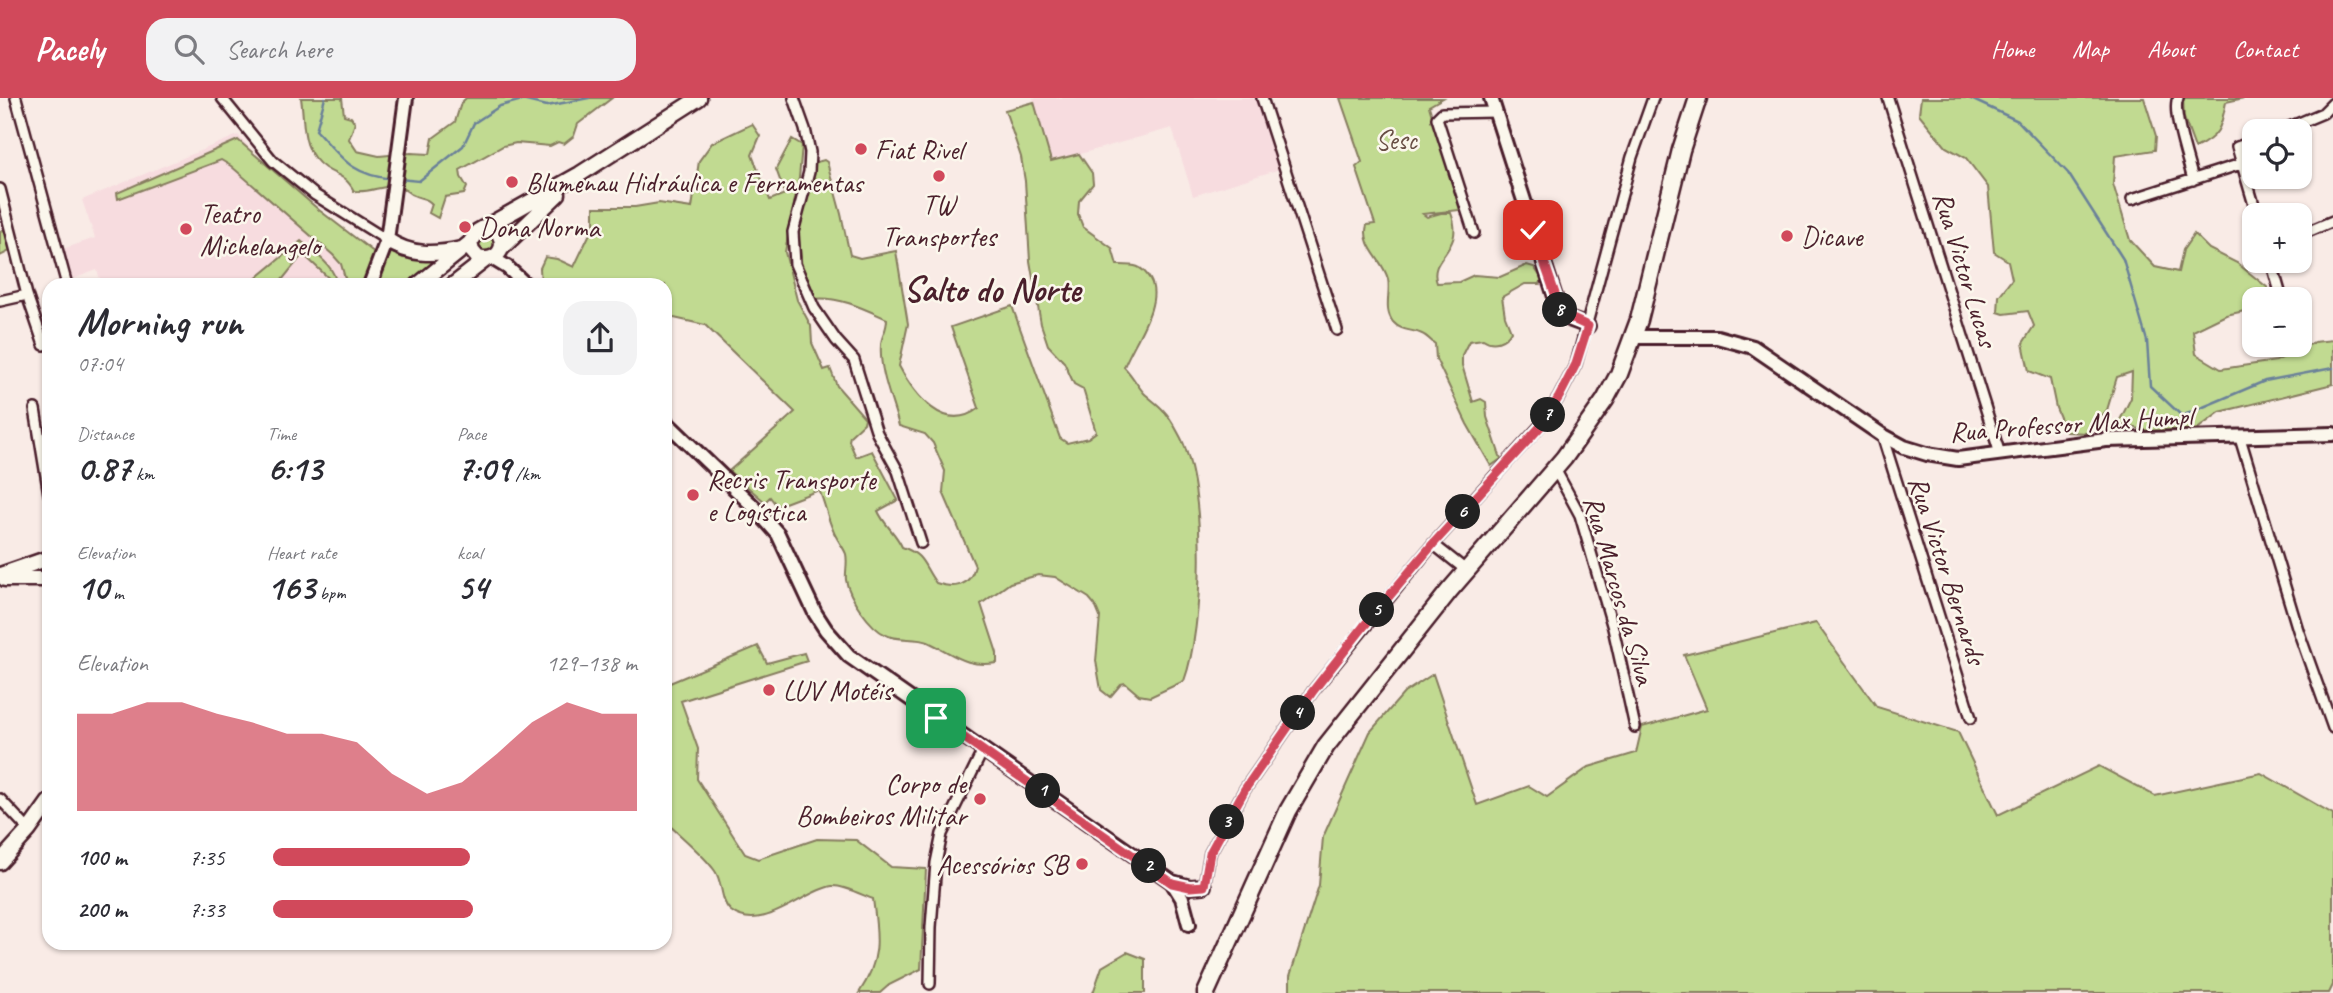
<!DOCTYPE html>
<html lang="en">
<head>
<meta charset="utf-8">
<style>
	body { margin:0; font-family:Caveat,sans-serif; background:#f2f2f3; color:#2b2b33; height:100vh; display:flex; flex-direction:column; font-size:26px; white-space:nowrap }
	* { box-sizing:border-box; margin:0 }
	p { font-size:23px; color:#7c7c81 }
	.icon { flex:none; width:38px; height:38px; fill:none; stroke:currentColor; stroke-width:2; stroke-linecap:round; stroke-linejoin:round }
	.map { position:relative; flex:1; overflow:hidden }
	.details { position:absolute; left:42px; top:180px; width:630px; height:672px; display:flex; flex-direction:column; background:#fff; border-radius:21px; box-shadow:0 2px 5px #0004 }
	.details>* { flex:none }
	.tools { position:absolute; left:2242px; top:21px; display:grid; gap:14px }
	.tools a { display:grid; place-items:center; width:70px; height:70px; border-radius:14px; background:#fff; box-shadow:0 2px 5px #0004; font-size:35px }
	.pin { position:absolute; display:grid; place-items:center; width:60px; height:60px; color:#fff; margin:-30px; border-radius:14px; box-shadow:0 4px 10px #0006 }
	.km { position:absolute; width:35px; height:35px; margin:-18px; border-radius:50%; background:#222; color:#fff; font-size:19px; line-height:35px; text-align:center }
	.round { display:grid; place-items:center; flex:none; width:74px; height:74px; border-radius:21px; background:#f2f2f3 }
	.head { display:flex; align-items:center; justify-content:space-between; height:119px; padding:0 35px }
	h1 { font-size:38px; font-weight:600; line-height:52px }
	.stats { display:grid; grid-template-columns:repeat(3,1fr); gap:10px; height:119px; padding:7px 35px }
	.stats div { display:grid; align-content:center }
	.stats b { font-size:35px; font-weight:600 }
	.stats small { font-size:19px; font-weight:400 }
	.stats p { font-size:19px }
	.chart { height:196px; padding:14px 35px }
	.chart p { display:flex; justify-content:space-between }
	.chart svg { width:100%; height:126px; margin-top:7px; fill:#d1495b; opacity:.7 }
	ul { padding:0 35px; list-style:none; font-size:23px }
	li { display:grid; grid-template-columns:112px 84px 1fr; align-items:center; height:52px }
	li i { height:18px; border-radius:9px; background:#d1495b }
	header { display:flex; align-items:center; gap:42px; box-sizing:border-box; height:98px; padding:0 35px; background:#d1495b; color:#fff }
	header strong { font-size:33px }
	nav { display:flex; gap:38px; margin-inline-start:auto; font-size:24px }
	.search { width:490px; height:63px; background:#f2f2f3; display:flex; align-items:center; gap:18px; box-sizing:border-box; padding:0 24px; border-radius:21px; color:#7c7c81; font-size:26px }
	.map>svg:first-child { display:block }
	.built { fill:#f7dcdf }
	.green { fill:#c1da91; stroke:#867c5e; stroke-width:2 }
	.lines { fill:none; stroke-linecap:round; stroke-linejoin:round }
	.stream { stroke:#6b8199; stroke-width:2.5 }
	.street-casing { stroke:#4a1f2b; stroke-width:14 }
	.secondary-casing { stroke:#4a1f2b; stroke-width:18 }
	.primary-casing { stroke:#4a1f2b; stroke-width:19 }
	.highway-casing { stroke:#4a1f2b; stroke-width:21 }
	.street { stroke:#fbf7ec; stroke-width:9 }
	.secondary { stroke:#fbf7ec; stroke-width:12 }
	.primary { stroke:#fbf7ec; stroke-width:14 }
	.highway { stroke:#fbf7ec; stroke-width:16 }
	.route-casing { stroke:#fff; stroke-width:14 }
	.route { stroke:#d1495b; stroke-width:9 }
	.poi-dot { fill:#d1495b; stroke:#fbf7ec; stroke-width:2.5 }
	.labels { text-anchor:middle; stroke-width:5; stroke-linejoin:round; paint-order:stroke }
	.park-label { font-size:28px; fill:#684e44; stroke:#fbf7ec }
	.poi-label { font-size:28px; fill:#4a1f2b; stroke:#fbf7ec; text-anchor:start }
	.street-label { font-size:28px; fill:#4a1f2b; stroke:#fbf7ec }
	.district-label { font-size:35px; font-weight:bold; fill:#4a1f2b; stroke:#fbf7ec }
</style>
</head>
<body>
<header>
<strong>Pacely</strong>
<div class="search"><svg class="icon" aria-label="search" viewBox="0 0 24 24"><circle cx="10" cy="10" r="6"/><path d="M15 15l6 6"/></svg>Search here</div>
<nav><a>Home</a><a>Map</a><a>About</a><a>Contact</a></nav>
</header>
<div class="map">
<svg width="2333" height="895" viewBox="0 0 2333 895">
	<rect width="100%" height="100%" fill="#f9ebe6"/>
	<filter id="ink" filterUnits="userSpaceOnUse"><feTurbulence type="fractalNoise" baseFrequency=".0143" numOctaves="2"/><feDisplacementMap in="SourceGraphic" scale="14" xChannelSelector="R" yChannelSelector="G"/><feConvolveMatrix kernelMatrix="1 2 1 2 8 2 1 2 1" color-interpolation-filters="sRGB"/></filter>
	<g filter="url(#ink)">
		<path class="built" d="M1033 0H1257L1280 71 1193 98 1172 30 1052 64Z
			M238 37 259 60 319 112 375 155 364 187H102L97 172 73 181 63 151 95 140 82 102Z"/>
		<path class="green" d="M301 0H342L344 17 351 19 355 25 349 41 357 53 379 58 411 55 430 56 433 40 455 24 461 5 466 0H612L578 26 574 38 564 46 558 44 550 48 516 45 503 48 460 72 461 79 467 89 464 96 445 99 438 120 429 115 432 106C426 99 420 101 413 97 409 96 407 92 403 91 387 83 372 96 354 93 345 77 339 79 325 70 300 53 305 25 301 0Z
			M1340 0H1443L1429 8 1460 112 1423 116 1427 119 1441 115H1451C1466 154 1427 158 1437 185L1459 184 1474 177 1500 179 1527 167 1534 169 1542 181 1540 186H1525L1502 199 1505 218 1511 233C1505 244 1493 248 1483 241L1469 243 1462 257V267L1473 304 1481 301 1486 304 1487 319 1501 361 1491 368 1467 326 1436 261 1435 246C1431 243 1427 238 1422 236 1412 231 1402 234 1393 224 1383 211 1391 195 1388 181 1383 161 1361 149 1367 127L1375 126 1356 69 1362 64Z
			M1921 0H2144L2156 38 2155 52 2115 58 2113 86 2130 142 2155 169 2178 174 2183 152 2194 136 2209 151 2237 165 2268 190 2267 201H2254V211L2226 217 2193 233 2196 256 2221 271 2276 263 2314 244 2333 242V286L2220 314 2196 332 2149 333 2118 326 2131 300 2132 274 2117 279 2107 312 2087 335 2066 334 2056 310 2050 281 2029 273 2023 245 2034 228 2028 213 2004 216 1998 214 1999 198 2012 181 2008 163 1994 154 1988 89 1966 60 1946 49 1919 16Z
			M2183 0H2244L2226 4C2221 30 2220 38 2195 50L2184 20Z
			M1034 4 1051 63 1079 56 1092 75 1093 86 1079 103 1078 116 1083 129 1112 150 1117 167C1134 167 1141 166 1150 181 1164 205 1133 245 1124 269 1132 277 1137 287 1144 295 1150 301 1158 306 1164 313 1171 320 1176 331 1181 340 1207 393 1204 528 1184 583L1150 599 1139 597 1125 585 1121 586 1110 599 1101 592 1096 563 1100 519 1095 507 1089 500 1055 479 1038 477 1010 485 981 506 997 555V565C965 570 954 556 928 544 915 539 898 543 886 537 870 530 849 499 846 482 845 474 848 465 846 456 843 448 836 441 833 432 827 419 825 405 819 392L777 408 770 399 765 404 729 373 795 314 705 227 665 218V187H541L540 170 545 159 557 161 574 169 594 127V109H635L659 105 692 110 699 63 712 45 752 26 760 38 752 57 770 102 785 96 776 71 792 41 802 47 799 80 785 154 797 202 811 228 812 245 824 272 830 270 837 288 865 320 864 325 850 338 849 343 856 359 872 353 898 402 878 413C884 427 896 435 902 449 925 457 923 468 936 485 955 491 970 489 975 468L943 394 945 373 933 345 925 336 899 328C892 302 879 273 881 247 881 238 887 233 887 221 865 211 839 198 814 201L802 171 798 132 813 65 824 62 827 64 841 116 850 157 860 160 896 153 908 226 899 268C914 296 944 337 979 310L951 229 1012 208 1060 340 1067 345 1088 340 1096 334 1083 291 1074 286 1064 264 1048 247 1041 226 1030 163 1025 83 1021 59 1005 12Z
			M238 42 319 112 375 155 364 187H347L341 166 333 157 231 68 221 62 118 101 117 95Z
			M4 131 12 152 0 158V133Z
			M477 146a9 9 0 1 1 18 0a9 9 0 1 1-18 0Z
			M301 143C313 154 337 169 336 187L303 156 278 187H248Z
			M388 153 403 160 436 162 409 187H377Z
			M1816 525 1877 609 1958 634 1998 717 2099 668 2155 698 2261 675 2333 716V887L2329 895H1290V878L1319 787 1323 739 1370 634 1404 595 1433 576 1477 707 1529 688 1547 699 1589 669 1636 655 1642 629 1707 611 1684 557Z
			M758 548 767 565 804 555 807 563 681 603 698 651 697 681 745 756 758 761 817 741 856 742 891 769 926 771 921 871 889 887 880 895H859C882 861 878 839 873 801 862 797 843 787 832 788 804 792 762 837 731 813 720 804 723 784 715 773 703 756 680 738 665 723V587Z
			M1127 854 1145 861V895H1093L1102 869Z"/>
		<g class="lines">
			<path class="stream" d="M325 0 316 32C342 60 351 77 392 81
				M1969 0 2018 23 2068 75 2123 161 2147 243 2150 288 2182 318 2265 283 2333 270
				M399 81 419 83 463 48 474 25 500 8 522 2 547 8 589 0"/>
			<defs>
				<path id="street" d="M16 0 67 187
					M222 0 273 63 315 97 387 142
					M794 0 805 31 810 54 809 74 793 134 795 166 814 210 836 242 854 262 877 335 898 373 921 445
					M1262 0 1337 232
					M1888 0 2000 356
					M2178 0C2171 13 2189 65 2193 82
					M2280 33 2323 15 2333 5
					M2254 43 2237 49 2257 117
					M0 91 27 197 44 247
					M2132 101 2241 66
					M1474 135 1437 20 1442 15 1496 14
					M2300 137 2333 123
					M2271 163 2282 201
					M0 203 27 197
					M35 311 49 396
					M1882 337 1971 620
					M2240 340 2298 532 2333 630
					M1555 371 1580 417 1613 530 1635 629
					M1433 446 1467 473
					M0 701 29 732
					M1204 788 1210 755 1245 691 1313 593 1433 446 1540 328 1559 299 1576 266 1632 59 1653 0
					M930 886 931 829 936 765 942 736 983 652"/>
				<path id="secondary" d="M1491 0 1557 205 1566 220 1588 228
					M492 160 507 169 526 187
					M370 187 387 142 406 0
					M1634 239H1717L1753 249 1882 337 1904 349 1927 356 1958 361 2106 342 2333 336
					M665 323 754 409 778 436 815 515 826 532 849 558 1172 784 1190 789 1204 788
					M1172 784 1182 800 1189 826"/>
				<path id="primary" d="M387 142C411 158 434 157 461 151
					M470 145 472 153 478 160C497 165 509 149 497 133L484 131
					M502 150 558 96
					M418 187 470 145 478 133 580 76 699 0
					M453 187 485 162
					M0 477 49 460
					M5 481H49
					M0 764 29 732 49 704"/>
				<path id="highway" d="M1206 895 1288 713 1326 648 1449 493 1564 360 1605 302 1619 276 1639 222 1681 52 1698 0"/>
			</defs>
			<use href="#street" class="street-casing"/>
			<use href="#secondary" class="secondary-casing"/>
			<use href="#primary" class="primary-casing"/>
			<use href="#highway" class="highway-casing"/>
			<use href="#street" class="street"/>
			<use href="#secondary" class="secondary"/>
			<use href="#primary" class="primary"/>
			<use href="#highway" class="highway"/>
		</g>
	</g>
	<g class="lines" filter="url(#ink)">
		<defs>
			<path id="route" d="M936 620 1172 785 1190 789 1204 788 1210 755 1245 691 1313 593 1364 528 1433 446 1541 328 1559 299 1576 266 1588 228 1562 216 1533 132"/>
		</defs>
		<use href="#route" class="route-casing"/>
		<use href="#route" class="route"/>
	</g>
	<g class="poi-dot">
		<circle cx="861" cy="51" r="7"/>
		<circle cx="939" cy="78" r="7"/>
		<circle cx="512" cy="84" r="7"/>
		<circle cx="465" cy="129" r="7"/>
		<circle cx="186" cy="131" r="7"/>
		<circle cx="1787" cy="138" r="7"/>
		<circle cx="693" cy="397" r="7"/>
		<circle cx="769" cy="592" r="7"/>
		<circle cx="980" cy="701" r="7"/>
		<circle cx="1082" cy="766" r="7"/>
	</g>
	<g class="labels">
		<g class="park-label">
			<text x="1396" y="51">Sesc</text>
		</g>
		<g class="poi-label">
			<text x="875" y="61">Fiat Rivel</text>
			<text x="526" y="94">Blumenau Hidráulica e Ferramentas</text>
			<text x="939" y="116" text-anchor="middle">TW<tspan x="939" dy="32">Transportes</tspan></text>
			<text x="200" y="125">Teatro<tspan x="200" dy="32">Michelangelo</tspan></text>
			<text x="479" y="139">Dona Norma</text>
			<text x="1801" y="148">Dicave</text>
			<text x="707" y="391">Recris Transporte<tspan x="707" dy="32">e Logística</tspan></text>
			<text x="783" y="602">LUV Motéis</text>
			<text x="966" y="695" text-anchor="end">Corpo de<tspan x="966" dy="32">Bombeiros Militar</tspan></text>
			<text x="1068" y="776" text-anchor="end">Acessórios SB</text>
		</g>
		<g class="street-label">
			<text transform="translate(1966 171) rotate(73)" y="10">Rua Victor Lucas</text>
			<text transform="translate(2071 325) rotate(-4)" y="10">Rua Professor Max Humpl</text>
			<text transform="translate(1948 472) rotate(72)" y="10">Rua Victor Bernards</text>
			<text transform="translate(1620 492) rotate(74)" y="10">Rua Marcos da Silva</text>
		</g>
		<g class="district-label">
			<text x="992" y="203">Salto do Norte</text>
		</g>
	</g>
</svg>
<div class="tools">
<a><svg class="icon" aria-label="locate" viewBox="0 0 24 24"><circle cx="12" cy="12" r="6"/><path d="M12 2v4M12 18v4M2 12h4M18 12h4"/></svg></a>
<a>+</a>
<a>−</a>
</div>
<div class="pin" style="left:936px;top:620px;background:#1e9e55"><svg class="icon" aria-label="arrive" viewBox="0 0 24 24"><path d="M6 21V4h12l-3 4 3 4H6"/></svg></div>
<div class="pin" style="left:1533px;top:132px;background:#d93025"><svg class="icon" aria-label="check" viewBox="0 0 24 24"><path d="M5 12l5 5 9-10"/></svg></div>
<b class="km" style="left:1043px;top:693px">1</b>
<b class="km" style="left:1149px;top:768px">2</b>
<b class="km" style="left:1227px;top:724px">3</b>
<b class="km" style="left:1298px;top:615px">4</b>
<b class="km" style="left:1377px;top:512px">5</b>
<b class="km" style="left:1463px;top:414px">6</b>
<b class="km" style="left:1548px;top:317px">7</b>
<b class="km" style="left:1560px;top:212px">8</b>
<section class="details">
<div class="head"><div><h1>Morning run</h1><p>07:04</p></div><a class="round"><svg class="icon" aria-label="share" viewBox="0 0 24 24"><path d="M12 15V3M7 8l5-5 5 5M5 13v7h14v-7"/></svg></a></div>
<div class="stats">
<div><p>Distance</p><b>0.87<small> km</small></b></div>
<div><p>Time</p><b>6:13</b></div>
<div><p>Pace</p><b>7:09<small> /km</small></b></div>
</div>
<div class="stats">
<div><p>Elevation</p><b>10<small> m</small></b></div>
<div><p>Heart rate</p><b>163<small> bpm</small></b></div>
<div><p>kcal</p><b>54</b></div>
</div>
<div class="chart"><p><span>Elevation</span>129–138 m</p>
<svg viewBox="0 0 160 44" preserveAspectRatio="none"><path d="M0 44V10L10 10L20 6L30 6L40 10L50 13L60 17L70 17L80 20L90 31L100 38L110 34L120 24L130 13L140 6L150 10L160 10V44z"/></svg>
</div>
<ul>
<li><b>100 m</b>7:35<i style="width:54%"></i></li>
<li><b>200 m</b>7:33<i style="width:55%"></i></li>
</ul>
</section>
</div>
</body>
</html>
